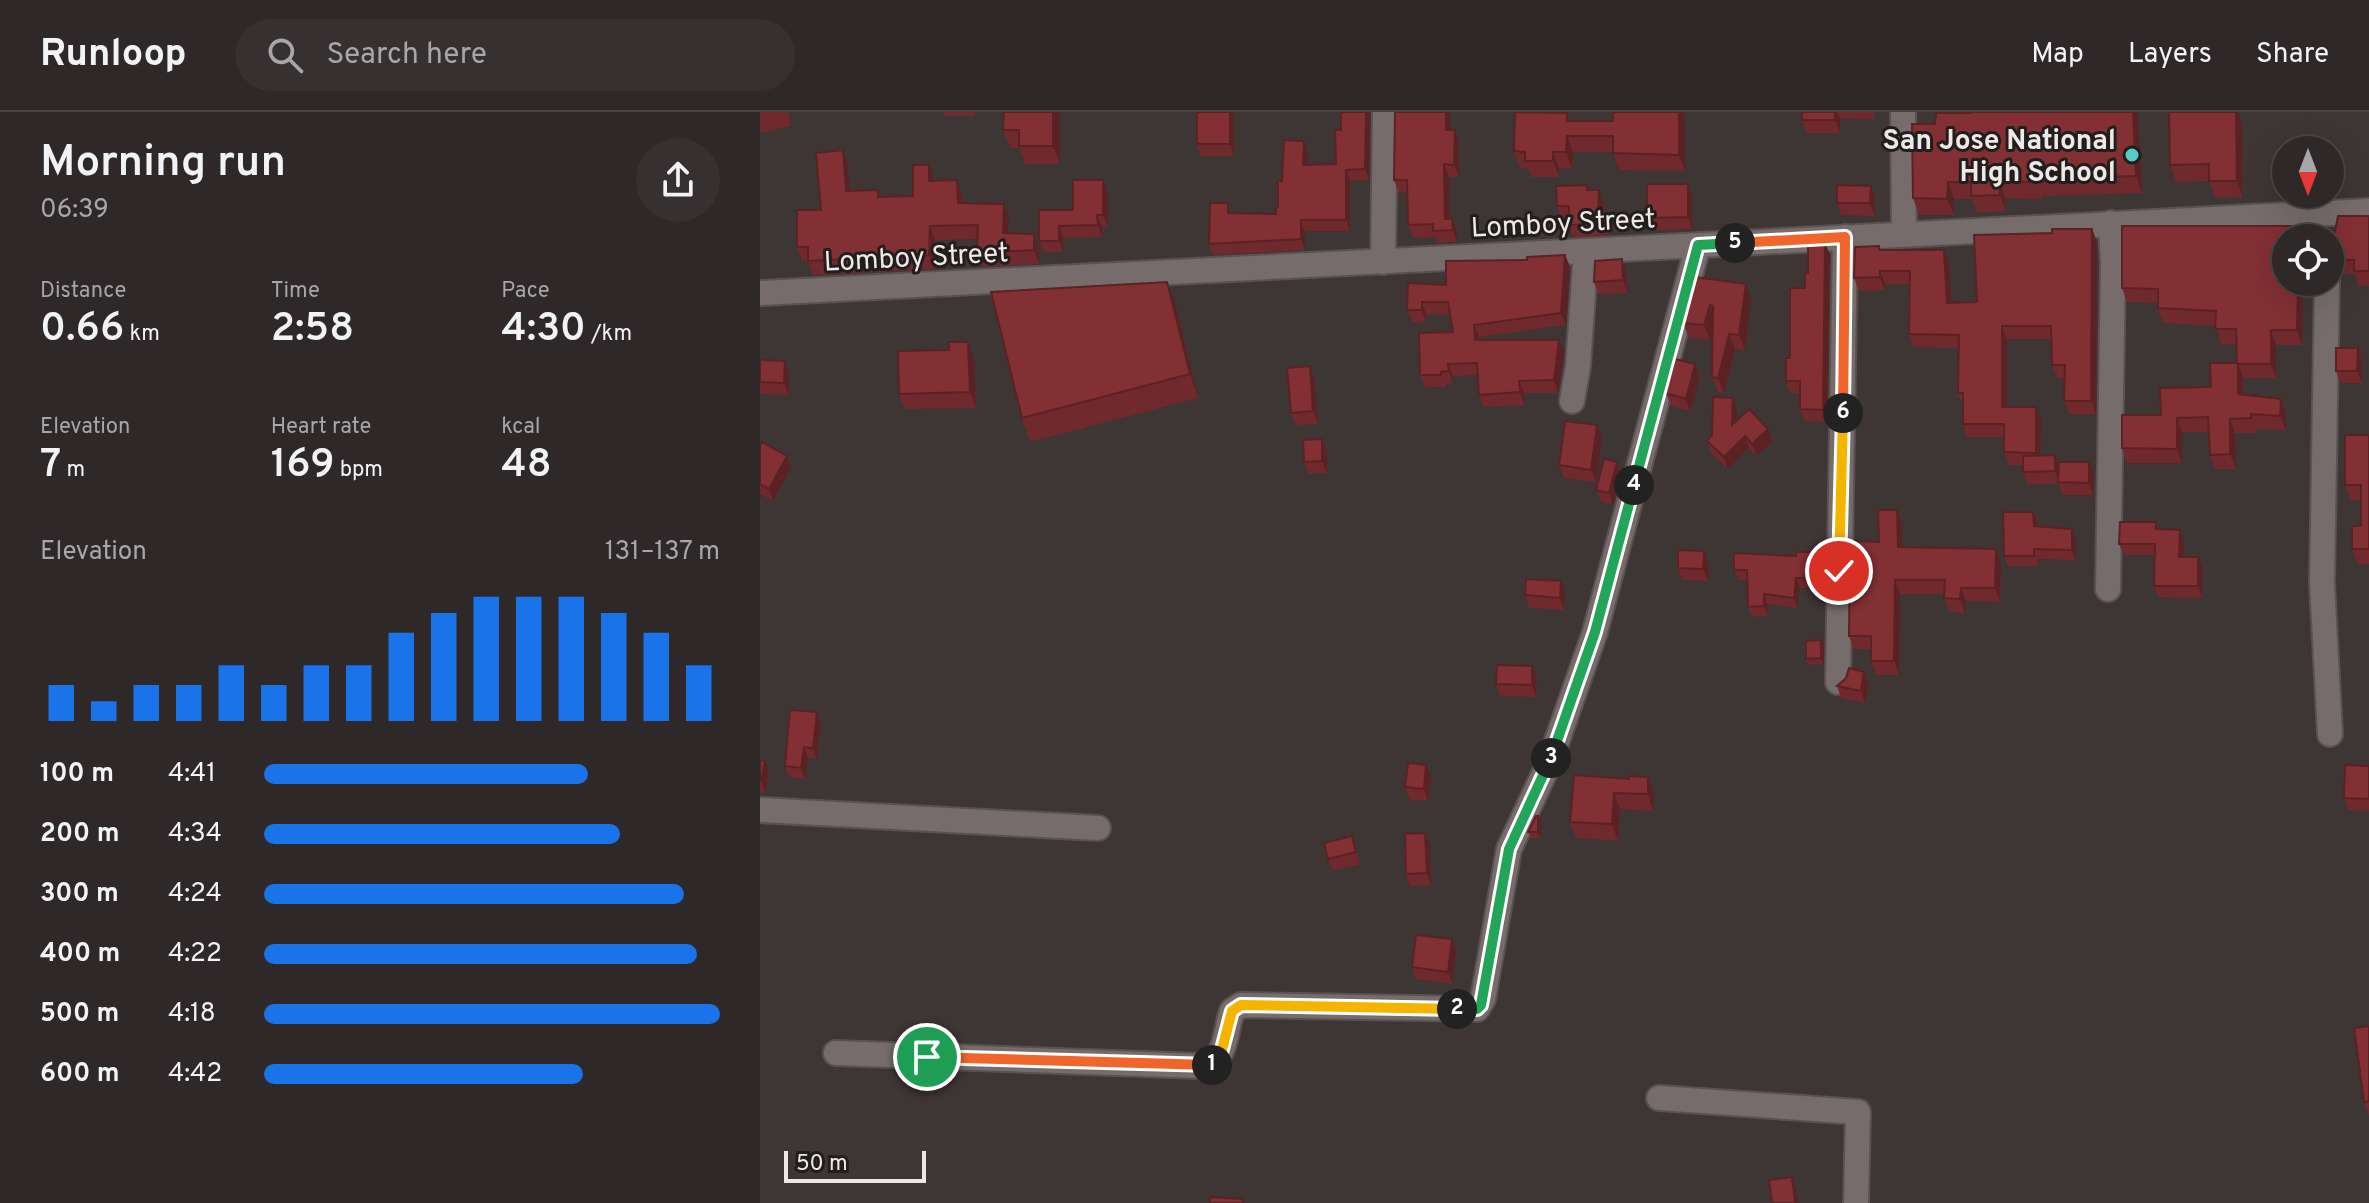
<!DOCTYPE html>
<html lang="en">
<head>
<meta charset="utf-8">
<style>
	body { margin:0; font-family:Overpass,sans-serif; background:#363030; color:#f1f3f6; height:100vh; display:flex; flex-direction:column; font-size:30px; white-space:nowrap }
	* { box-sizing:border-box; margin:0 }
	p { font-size:26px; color:#a7a6a8 }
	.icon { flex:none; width:44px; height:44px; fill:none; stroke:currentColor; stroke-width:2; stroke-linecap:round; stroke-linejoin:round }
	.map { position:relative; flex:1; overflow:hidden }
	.side { display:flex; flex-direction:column; background:#2e2828; width:760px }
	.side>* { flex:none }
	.needle { width:52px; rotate:180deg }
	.fabs { position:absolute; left:1512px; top:24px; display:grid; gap:16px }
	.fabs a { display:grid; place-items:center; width:72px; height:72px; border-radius:50%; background:#2e2828; box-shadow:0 8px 32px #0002,0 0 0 2px #494445; font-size:40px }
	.scale { position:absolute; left:24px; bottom:20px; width:142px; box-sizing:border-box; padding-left:8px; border:4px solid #eee8e8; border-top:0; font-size:22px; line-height:28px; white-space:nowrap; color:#eee8e8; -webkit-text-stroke:6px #221e1e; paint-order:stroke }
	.pin { position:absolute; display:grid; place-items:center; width:68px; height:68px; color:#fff; margin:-34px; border:4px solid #fff; border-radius:50%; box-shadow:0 2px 8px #0007 }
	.km { position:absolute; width:40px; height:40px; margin:-20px; border-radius:50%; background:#222; color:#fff; font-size:22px; line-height:40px; text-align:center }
	.round { display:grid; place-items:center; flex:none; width:84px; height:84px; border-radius:42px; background:#363030 }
	.overview { display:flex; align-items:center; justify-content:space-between; height:136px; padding:0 40px }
	h1 { font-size:44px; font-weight:600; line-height:60px }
	.figures { display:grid; grid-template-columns:repeat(3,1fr); gap:12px; height:136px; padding:8px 40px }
	.figures div { display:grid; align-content:center }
	.figures b { font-size:40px; font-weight:600 }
	.figures small { font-size:22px; font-weight:400 }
	.figures p { font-size:22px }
	.chart { height:224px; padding:16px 40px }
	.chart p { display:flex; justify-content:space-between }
	.chart svg { width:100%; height:144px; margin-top:8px; stroke:#1a73e8; stroke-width:6 }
	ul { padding:0 40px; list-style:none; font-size:26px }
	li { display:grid; grid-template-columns:128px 96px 1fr; align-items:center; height:60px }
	li i { height:20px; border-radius:10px; background:#1a73e8 }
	header { display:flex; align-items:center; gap:48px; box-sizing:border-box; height:112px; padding:0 40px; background:#2e2828; border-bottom:2px solid #494445 }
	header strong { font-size:38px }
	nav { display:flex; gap:44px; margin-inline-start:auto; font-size:28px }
	.search { width:560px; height:72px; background:#363030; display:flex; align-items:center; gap:20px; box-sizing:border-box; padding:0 28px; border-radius:44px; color:#a7a6a8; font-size:30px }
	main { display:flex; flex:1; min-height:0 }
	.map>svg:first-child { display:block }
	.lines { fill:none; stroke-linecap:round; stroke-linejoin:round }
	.minor-casing { stroke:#595251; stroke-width:28 }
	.minor { stroke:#766c6c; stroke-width:24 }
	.wall { fill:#70292d }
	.shaded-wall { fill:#5b2224 }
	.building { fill:#823034; stroke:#5b2224; stroke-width:2 }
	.split-1-casing { stroke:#fff; stroke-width:16 }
	.split-2-casing { stroke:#fff; stroke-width:16 }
	.split-3-casing { stroke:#fff; stroke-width:16 }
	.split-4-casing { stroke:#fff; stroke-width:16 }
	.split-5-casing { stroke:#fff; stroke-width:16 }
	.split-6-casing { stroke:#fff; stroke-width:16 }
	.split-7-casing { stroke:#fff; stroke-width:16 }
	.split-1 { stroke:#f0652b; stroke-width:10 }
	.split-2 { stroke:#f5b400; stroke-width:10 }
	.split-3 { stroke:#22a559; stroke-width:10 }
	.split-4 { stroke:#22a559; stroke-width:10 }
	.split-5 { stroke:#22a559; stroke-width:10 }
	.split-6 { stroke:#f0652b; stroke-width:10 }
	.split-7 { stroke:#f5b400; stroke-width:10 }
	.poi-dot { fill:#53cdc9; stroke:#221e1e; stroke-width:3 }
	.labels { text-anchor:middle; stroke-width:6; stroke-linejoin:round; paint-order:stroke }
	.poi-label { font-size:28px; font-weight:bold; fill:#eee8e8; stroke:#221e1e; text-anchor:end }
	.street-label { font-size:28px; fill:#eee8e8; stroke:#221e1e }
</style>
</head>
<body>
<header>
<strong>Runloop</strong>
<div class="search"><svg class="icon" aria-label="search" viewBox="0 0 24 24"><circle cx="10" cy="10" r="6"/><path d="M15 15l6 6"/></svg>Search here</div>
<nav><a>Map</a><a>Layers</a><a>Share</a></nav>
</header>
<main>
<section class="side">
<div class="overview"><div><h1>Morning run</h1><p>06:39</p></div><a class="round"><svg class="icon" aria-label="share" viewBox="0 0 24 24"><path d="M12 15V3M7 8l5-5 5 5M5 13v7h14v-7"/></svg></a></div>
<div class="figures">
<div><p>Distance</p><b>0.66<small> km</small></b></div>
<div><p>Time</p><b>2:58</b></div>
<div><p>Pace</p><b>4:30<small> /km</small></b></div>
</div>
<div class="figures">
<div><p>Elevation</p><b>7<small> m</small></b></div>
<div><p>Heart rate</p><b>169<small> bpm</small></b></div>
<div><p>kcal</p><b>48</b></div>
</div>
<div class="chart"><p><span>Elevation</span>131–137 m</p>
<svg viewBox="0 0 160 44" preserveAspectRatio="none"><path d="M5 44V33M15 44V38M25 44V33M35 44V33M45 44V27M55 44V33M65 44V27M75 44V27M85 44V17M95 44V11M105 44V6M115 44V6M125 44V6M135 44V11M145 44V17M155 44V27"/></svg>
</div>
<ul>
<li><b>100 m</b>4:41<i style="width:71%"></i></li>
<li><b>200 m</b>4:34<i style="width:78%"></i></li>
<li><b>300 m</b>4:24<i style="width:92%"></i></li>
<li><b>400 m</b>4:22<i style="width:95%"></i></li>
<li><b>500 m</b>4:18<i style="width:100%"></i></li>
<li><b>600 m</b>4:42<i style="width:70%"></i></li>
</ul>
</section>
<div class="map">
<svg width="1609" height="1091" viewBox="0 0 1609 1091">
	<rect width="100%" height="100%" fill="#3e3535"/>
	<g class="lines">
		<defs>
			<path id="minor" d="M1143 0 1144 122
				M623 150 625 0
				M1567 170 1562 471 1570 622
				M0 181 1609 99
				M812 289 818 254 826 139
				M1348 477 1353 153 1351 111
				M1078 570 1085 125
				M0 698 338 716
				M76 941 440 954C468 950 464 922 472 899L481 893 717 897 723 887 749 737 790 649 835 520 938 133
				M899 986 1098 1000 1096 1091"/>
		</defs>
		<use href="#minor" class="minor-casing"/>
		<use href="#minor" class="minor"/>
	</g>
	<path class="wall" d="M0 0H28L31 14 0 21Z
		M183 0H215V4H184Z
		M581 0H610L609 68 590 69V119H545V138L453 143 449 132 472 102H516L518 95 522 69 544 29 548 40 547 53 576 52 581 18Z
		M690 0V18L699 31V65H689L690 107 697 120V130L678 131 675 125 653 126 648 113V80L639 81 634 68Z
		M853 0H923L925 6V59L859 58 853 40H813L812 57 799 56V65H771L768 56H760L754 39 807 1 810 9H853Z
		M1042 0H1114V7L1080 6V21H1047L1042 8Z
		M1378 0 1382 81 1282 84V87L1245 86 1246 99 1217 101 1212 87H1194V103H1159L1153 86 1175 12 1210 1Z
		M300 3V52H265L260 36H250L243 18Z
		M474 6V44H441L437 32Z
		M1482 13 1483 85 1455 86 1449 69 1416 70 1410 53Z
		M88 52 90 79 120 85 153 84 174 67V69L202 82 203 91 249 106V121L274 122 279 136V152L222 155 217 141 218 127 175 128 174 157 53 163 48 149H42L37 135 61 98Z
		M928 72 932 84V117L892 118 887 106Z
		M827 73 829 78 843 90V98H846L850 110V123L813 125 809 113V106H801L797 94Z
		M348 80V115H342V125L303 126V140H284L279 129 313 98Z
		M1115 86V104L1081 103 1077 91Z
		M1609 104V174H1599L1595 162H1580L1570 156V126Z
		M1332 117 1337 130 1336 302H1309L1304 289V266H1297L1292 253V227H1247V295L1281 308 1280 343 1298 352 1334 362 1333 383H1303L1299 372H1267L1263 360V353H1248L1244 340V325H1207L1203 312V294L1198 281V236L1153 235 1149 222 1150 172H1125V178L1099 179 1094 166 1120 138H1184L1189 151 1191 191 1217 190 1292 121Z
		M1526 126V170H1543L1542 233H1516V266H1483V283L1521 287 1526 302V318L1497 317V321H1475L1476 357H1455L1450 343 1449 320H1422V351H1367L1362 336 1401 303 1451 275 1477 251V232H1461L1456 214 1403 211 1398 196V191L1367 190 1362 176Z
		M1065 131 1070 143 1067 310 1044 309 1040 297V281H1030L1026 269 1048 161Z
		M805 143 810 155 806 213 719 225V228L804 240 798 281H764V293L723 295 719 283 718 263 693 264V271L686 272V275H665L660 263 693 220 690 203 666 202V211L652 210 647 198 686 173 767 148Z
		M862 147 866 159 867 181 838 182 834 170Z
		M935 165 986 172 991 187 985 238 975 237 964 281 958 280 952 265 953 217 950 228 929 226 923 211Z
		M416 194 438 286 270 330 262 306Z
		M1598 236 1602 248V271H1580L1576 259Z
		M189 238 214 246 216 296 145 297 139 282Z
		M0 248 29 261V283L0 282Z
		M935 252 940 265 930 299 911 294 906 281Z
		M554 266 558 312 536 313 531 301Z
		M977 298V309L1008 317 1013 329 997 344 989 336 968 357 951 341 947 329Z
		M1609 323V452H1598L1592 437 1601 414V388H1591L1585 373Z
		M842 325 836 370 804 366 799 353Z
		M562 327 567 339V361L548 362 544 350Z
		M0 334 27 344 31 356 13 389 0 382Z
		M857 350 861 362 853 393 841 390 836 378Z
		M1273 400 1277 410V414L1312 417 1316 427 1315 448 1278 447V454H1248L1244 444Z
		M1396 410 1398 417 1424 430V445L1443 457 1442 486 1398 485 1394 474 1395 443H1364L1359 432Z
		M1142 412V435L1236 437 1241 450 1240 490 1206 489 1205 501 1189 500 1184 486V482H1140L1139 563H1116L1111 549V537H1094L1089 524 1119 430Z
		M944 439 949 451 948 469 922 468 918 456Z
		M1061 450V476H1040L1037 496 1007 492 1008 504 992 505 988 495V468H978L974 458Z
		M805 481 804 498 769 496 765 483Z
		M1061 528 1064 534 1063 552 1049 553 1046 547Z
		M772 554 777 566 776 585 740 584 736 572Z
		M1104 560 1109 572 1105 591 1081 586 1077 574Z
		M61 611 57 647 48 646 45 667 29 665 25 654Z
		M0 648 9 661 5 681 0 680Z
		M666 653 671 665 668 689 650 688 645 675Z
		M1609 654V699L1588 698 1584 686Z
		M869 667 894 681 893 699 860 697 858 729 816 726 810 710Z
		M778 704 781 710V726H771L768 720Z
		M670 734 671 773 650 774 646 762Z
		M596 736 600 752 573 759 568 747Z
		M696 840 692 872 656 867 652 855Z
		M1609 914V1004L1604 990Z"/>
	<path class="shaded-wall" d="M293 0H299L300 3V52L293 34Z
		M470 0H472L474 6V44L470 32Z
		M606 0H610L609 68 605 57Z
		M686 0H690L691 30 686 18Z
		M918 0H923L925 6V59L919 43Z
		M1075 0H1078L1080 6V21L1075 8Z
		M1373 0H1378L1382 81 1376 64Z
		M1476 0H1478L1482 13 1483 85 1477 69Z
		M695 18 699 31V65L694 53Z
		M807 24 813 40 812 57 806 40Z
		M544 29 548 40 547 64 543 53Z
		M83 38 88 52 91 93 86 79Z
		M793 40 799 56V65L793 49Z
		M684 52 689 65 690 120 685 107Z
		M169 53 174 67V83L169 69Z
		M586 58 590 69V119L586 108Z
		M197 68 202 82 203 105 198 91Z
		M343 68 348 80V115L343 103Z
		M1239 69 1245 86 1246 99 1240 83Z
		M1188 70 1194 87V103L1187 87Z
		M928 72 932 84V117L928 105Z
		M1111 74 1115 86V104L1110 91Z
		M839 78 843 90 842 110 838 98Z
		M244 92 249 106 248 135 243 121Z
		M846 98 850 110V123L846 111Z
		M337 103 342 115V125L338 113Z
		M692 107 697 120V130L693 118Z
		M541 108 545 119V138L541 127Z
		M170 114 175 128 174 157 169 143Z
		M299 114 303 126V140L299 129Z
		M1332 117 1337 130 1336 302 1331 289Z
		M274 122 279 136V152L274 138Z
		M1065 131 1070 143 1067 310 1063 298Z
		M1184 138 1189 151 1192 204 1187 191Z
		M805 143 810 155 806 213 801 201Z
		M862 147 866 159 867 181 863 168Z
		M1120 159 1125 172V178L1120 165Z
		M407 170 416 194 438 286 430 262Z
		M1538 170H1543L1542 233 1537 218Z
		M986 172 991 187 985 238 979 223Z
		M662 190 666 202V211L662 198Z
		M950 193 955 208 950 228 944 213Z
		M714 213 719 225 720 240 715 228Z
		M1242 214 1247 227V308L1242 295Z
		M1511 218 1516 233V266L1511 252Z
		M969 222 975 237 964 281 958 266Z
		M799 228 804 240 798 281 794 268Z
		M208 230 214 246 216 296 210 280Z
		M1598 236 1602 248V271L1597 259Z
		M25 249 29 261V283L24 271Z
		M688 252 693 264V271L689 259Z
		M935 252 940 265 930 299 926 287Z
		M1478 252 1483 266V297L1478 282Z
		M550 254 554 266 558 312 553 299Z
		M759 269 764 281V293L760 280Z
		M973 286 977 298V325L972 313Z
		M1521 287 1526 302V318L1520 304Z
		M1276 295 1281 308 1280 354 1276 341Z
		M1417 306 1422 320V351L1417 337Z
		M1470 307 1475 321 1476 357 1470 342Z
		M837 313 842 325 836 370 831 358Z
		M1008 317 1013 329 997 344 992 332Z
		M985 324 989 336 968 357 964 345Z
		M562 327 567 339V361L562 349Z
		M1295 343 1300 355V372L1295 359Z
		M27 344 31 356 13 389 9 377Z
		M857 350 861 362 853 393 849 381Z
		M1329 350 1334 362 1333 383 1329 371Z
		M1137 398 1142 412V449L1138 435Z
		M1273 400 1277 410V424L1274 414Z
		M1312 417 1316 427 1315 448 1312 438Z
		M1420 418 1424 430 1423 456 1419 445Z
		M1236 437 1241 450 1240 490 1235 476Z
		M944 439 949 451 948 469 943 457Z
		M1057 440 1061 450V476L1058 466Z
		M1438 445 1443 457 1442 486 1438 474Z
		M1036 466 1040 476 1037 496 1034 486Z
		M1135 468 1140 482 1139 563 1134 549Z
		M801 469 805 481 804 498 800 486Z
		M1201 476 1206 489 1205 501 1200 487Z
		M1004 482 1007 492 1008 504 1004 494Z
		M1061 528 1064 534 1063 552 1061 546Z
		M772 554 777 566 776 585 772 573Z
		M1104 560 1109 572 1105 591 1101 579Z
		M57 600 61 611 57 647 53 636Z
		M44 635 48 646 45 667 41 656Z
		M5 649 9 661 5 681 1 669Z
		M666 653 671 665 668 689 664 677Z
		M888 665 894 681 893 699 888 682Z
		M854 681 860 697 858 729 852 712Z
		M778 704 781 710V726L778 720Z
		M665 721 670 734 671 773 667 761Z
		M692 827 696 840 692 872 688 860Z
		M1032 1065 1036 1077 1038 1091H1035Z"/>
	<path class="building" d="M244 0H293V34H259V18H243Z
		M437 0H470V32H437Z
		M581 0H606L605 57 586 58V108H541V127L449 132 450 91H468V101L516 102V95H518V69H522L524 28 544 29 543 53 576 52 575 18H581Z
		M635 0H686V18H695L694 53 684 52 685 107H692L693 118 673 119V112L648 113 647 68H634Z
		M755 0 807 1V9H853V0H919V43L853 41V24H807L806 40H793V49H765V40L754 39Z
		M1042 0H1075V8H1042Z
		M1210 0H1373L1376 64 1276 67V70L1239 69 1240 83 1211 84V70H1188L1187 87 1153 86 1152 12H1175L1176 1H1210Z
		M1409 0H1476L1477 69H1449V52L1410 53Z
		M83 38 86 79 118 78V85L153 84V53H169V69L197 68 198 91 244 92 243 121 274 122V138L217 141 218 113 170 114 169 143 48 149V135H37V98H61L56 41Z
		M313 68H343V103H337L338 113 299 114V129H279V98H313Z
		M887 72H928V105L887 106Z
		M827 73V78H839L838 98H846V111L809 113V94H797L796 74Z
		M1077 73 1111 74 1110 91H1077Z
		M1578 104H1609V159H1594V148H1574L1570 145V126H1564L1575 120Z
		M1362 114H1548L1554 124 1562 126H1526V170H1538L1537 218H1511V252H1478V282L1521 287 1520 304 1491 302V306L1470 307V342L1450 343 1448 305 1417 306V337L1362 336V303H1401L1400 276 1451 275 1450 251H1477L1476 217H1455L1456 199 1398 196V177L1362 176Z
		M1292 117H1332L1331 289H1304L1305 253H1292L1291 214H1242V295H1276V341L1244 340V312H1203V281H1198L1199 223 1149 222 1150 159H1120V165L1094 166 1095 135 1119 134V138H1184L1187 191 1217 190 1214 123 1292 121Z
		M1048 131H1065L1063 298 1040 297V269H1026V246H1030V176H1045V161H1048Z
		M805 143 801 201 714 213 715 228H799L794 268 759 269 760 280 719 283 717 251 688 252 689 259 681 260V263H660L659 221 693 220 688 190H662V198H647L648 171 686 173V149L767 148V145Z
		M862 147 863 168 834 170 835 149Z
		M935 165 986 172 979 223 969 222 958 266 952 265 953 194 950 193 944 213 923 211Z
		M407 170 430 262 262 306 231 180Z
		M189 230H208L210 280 139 282 138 239 189 238Z
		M1576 236H1598L1597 259H1576Z
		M915 247 935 252 926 287 906 281Z
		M0 248 25 249 24 271 0 270Z
		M550 254 553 299 531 301 527 256Z
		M953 285 973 286 972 313 989 297 1008 317 992 332 985 324 964 345 947 329 952 323Z
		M805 309 837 313 831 358 799 353Z
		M1585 323H1609V437H1592V414H1601V373H1585Z
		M562 327V349L544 350 543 328Z
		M2 330 27 344 9 377 0 372V334Z
		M1295 343V359L1263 360V344Z
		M844 347 857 350 849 381 836 378Z
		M1299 350H1329V371L1298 370Z
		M1118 398H1137L1138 435 1236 437 1235 476H1201L1200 487 1184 486 1185 468H1135L1134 549H1111V524H1089L1090 429 1119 430Z
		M1243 400H1273L1274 414 1312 417V438L1274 437V444H1244Z
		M1360 410H1396V417L1420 418 1419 445H1438V474H1394L1395 432H1359Z
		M918 438 944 439 943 457 918 456Z
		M1036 440H1057L1058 466H1036L1034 486 1004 482V494L988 495 987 458H974V441L1036 444Z
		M766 467 801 469 800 486 765 483Z
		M1061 528V546L1046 547V529Z
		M737 553 772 554V573L736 572Z
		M1089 556 1104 560 1101 579 1077 574 1086 566Z
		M30 598 57 600 53 636 44 635 41 656 25 654Z
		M0 648 5 649 1 669H0Z
		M648 651 666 653 664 677 645 675Z
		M1585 653 1609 654V687L1584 686Z
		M814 663 869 667V664L888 665V682L854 681 852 712 810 710Z
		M776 704H778V720H768Z
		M665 721 667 761 646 762 645 722Z
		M592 724 596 740 568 747 564 731Z
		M656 823 692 827 688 860 652 855Z
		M1609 914V989L1604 990 1594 916Z
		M1032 1065 1035 1091H1012L1009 1068Z
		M450 1085 483 1087 482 1091H450Z"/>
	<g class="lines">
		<defs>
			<path id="split-1" d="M167 945 452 953"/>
			<path id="split-2" d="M452 953 460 945 472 899 481 893 697 897"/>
			<path id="split-3" d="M697 897H717L721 893 749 737 791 646"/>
			<path id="split-4" d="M791 646 835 520 874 373"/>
			<path id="split-5" d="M874 373 938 133 975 131"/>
			<path id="split-6" d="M975 131 1085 125 1083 301"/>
			<path id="split-7" d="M1079 459 1083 301"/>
		</defs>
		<use href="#split-1" class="split-1-casing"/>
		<use href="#split-2" class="split-2-casing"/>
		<use href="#split-3" class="split-3-casing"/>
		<use href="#split-4" class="split-4-casing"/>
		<use href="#split-5" class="split-5-casing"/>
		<use href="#split-6" class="split-6-casing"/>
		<use href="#split-7" class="split-7-casing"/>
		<use href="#split-1" class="split-1"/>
		<use href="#split-2" class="split-2"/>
		<use href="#split-3" class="split-3"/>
		<use href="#split-4" class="split-4"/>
		<use href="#split-5" class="split-5"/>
		<use href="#split-6" class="split-6"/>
		<use href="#split-7" class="split-7"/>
	</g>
	<circle class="poi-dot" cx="1372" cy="43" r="8"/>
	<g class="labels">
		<g class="poi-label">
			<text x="1356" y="37">San Jose National<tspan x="1356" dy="32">High School</tspan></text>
		</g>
		<g class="street-label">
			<text transform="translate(803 110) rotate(-3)" y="10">Lomboy Street</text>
			<text transform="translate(156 144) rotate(-3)" y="10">Lomboy Street</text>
		</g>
	</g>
</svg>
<div class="fabs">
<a><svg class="needle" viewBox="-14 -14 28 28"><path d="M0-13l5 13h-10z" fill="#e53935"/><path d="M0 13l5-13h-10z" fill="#a7a6a8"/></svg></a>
<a><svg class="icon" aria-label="locate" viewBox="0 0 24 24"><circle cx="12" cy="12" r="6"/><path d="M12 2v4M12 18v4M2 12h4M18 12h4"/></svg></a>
</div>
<div class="scale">50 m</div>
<div class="pin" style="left:167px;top:945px;background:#1e9e55"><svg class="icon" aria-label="arrive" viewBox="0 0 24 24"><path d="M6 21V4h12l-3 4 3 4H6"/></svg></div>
<div class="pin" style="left:1079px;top:459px;background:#d93025"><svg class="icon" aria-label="check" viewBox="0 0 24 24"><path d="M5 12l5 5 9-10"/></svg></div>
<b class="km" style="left:452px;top:953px">1</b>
<b class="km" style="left:697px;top:897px">2</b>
<b class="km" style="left:791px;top:646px">3</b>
<b class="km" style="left:874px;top:373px">4</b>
<b class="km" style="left:975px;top:131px">5</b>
<b class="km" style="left:1083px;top:301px">6</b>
</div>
</main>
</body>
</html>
